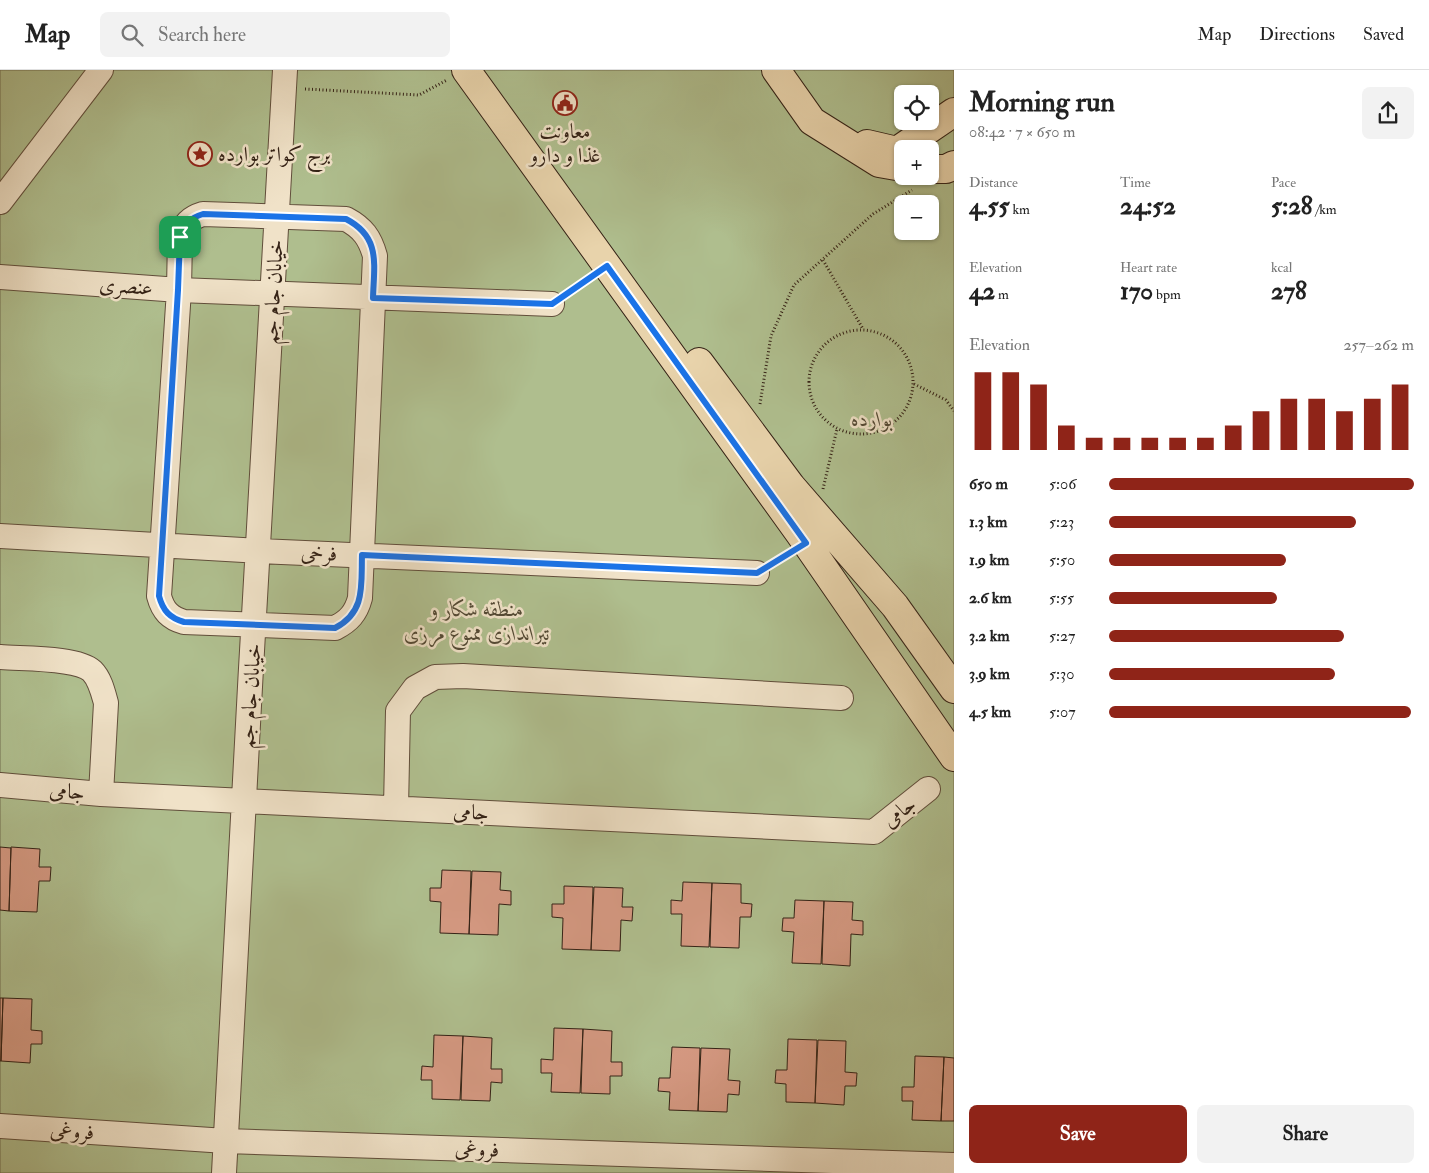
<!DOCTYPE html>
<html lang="en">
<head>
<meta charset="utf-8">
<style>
	body { margin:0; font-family:"IM FELL Double Pica",Amiri,serif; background:#f2f2f2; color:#222; height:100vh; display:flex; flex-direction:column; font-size:19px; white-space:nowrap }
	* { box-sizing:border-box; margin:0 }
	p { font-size:16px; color:#767676 }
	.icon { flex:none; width:28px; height:28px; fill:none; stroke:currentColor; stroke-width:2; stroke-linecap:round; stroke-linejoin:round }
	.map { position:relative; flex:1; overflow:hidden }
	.sheet { display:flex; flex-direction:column; background:#fff; width:475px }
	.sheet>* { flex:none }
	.controls { position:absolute; left:894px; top:15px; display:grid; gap:10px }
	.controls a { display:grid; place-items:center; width:45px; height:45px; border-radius:8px; background:#fff; box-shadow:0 1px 4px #0004; font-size:25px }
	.pin { position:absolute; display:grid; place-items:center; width:42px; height:42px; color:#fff; margin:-21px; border-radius:10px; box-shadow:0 2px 8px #0006 }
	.round { display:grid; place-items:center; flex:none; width:52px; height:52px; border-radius:8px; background:#f2f2f2 }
	.summary { display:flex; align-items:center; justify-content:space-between; height:85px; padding:0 15px }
	h1 { font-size:28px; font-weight:700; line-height:38px }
	.metrics { display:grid; grid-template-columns:repeat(3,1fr); gap:8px; height:85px; padding:5px 15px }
	.metrics div { display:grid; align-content:center }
	.metrics b { font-size:25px; font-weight:700 }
	.metrics small { font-size:14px; font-weight:400 }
	.metrics p { font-size:14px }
	.chart { height:140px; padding:10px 15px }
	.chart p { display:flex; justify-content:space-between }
	.chart svg { width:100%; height:90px; margin-top:5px; stroke:#8f2418; stroke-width:6 }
	.cta { display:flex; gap:10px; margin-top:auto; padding:10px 15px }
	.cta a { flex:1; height:58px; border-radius:8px; background:#8f2418; color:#fff; font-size:20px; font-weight:700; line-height:58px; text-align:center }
	.cta a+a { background:#f2f2f2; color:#222 }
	ul { padding:0 15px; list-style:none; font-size:16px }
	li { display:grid; grid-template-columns:80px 60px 1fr; align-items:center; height:38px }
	li i { height:12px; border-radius:6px; background:#8f2418 }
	header { display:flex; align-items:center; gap:30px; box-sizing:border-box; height:70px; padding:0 25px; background:#fff; border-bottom:1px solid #e0e0e0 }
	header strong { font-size:24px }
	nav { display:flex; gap:28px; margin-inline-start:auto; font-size:18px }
	.search { width:350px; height:45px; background:#f2f2f2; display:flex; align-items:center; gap:12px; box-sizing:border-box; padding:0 18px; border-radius:8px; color:#767676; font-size:19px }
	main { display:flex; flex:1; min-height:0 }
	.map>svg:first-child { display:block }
	.green { fill:#afbe8e; stroke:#727052; fill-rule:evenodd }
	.building { fill:#d59982; stroke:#342216 }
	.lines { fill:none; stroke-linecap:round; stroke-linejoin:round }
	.minor-casing { stroke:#614e3b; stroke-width:26 }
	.major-casing { stroke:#342216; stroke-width:30 }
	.path { stroke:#342216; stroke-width:3; stroke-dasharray:1 2.5; stroke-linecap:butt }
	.minor { stroke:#f0e2c8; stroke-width:24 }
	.major { stroke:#e8d3ab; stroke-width:28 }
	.route-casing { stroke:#fff; stroke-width:10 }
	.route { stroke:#1a73e8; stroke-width:6 }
	.labels { text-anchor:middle; stroke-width:5; stroke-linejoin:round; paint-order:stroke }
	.poi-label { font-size:21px; fill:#342216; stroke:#f0e2c8 }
	.street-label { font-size:21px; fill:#342216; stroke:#f0e2c8 }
	.park-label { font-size:21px; font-style:italic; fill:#534934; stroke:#f0e2c8 }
</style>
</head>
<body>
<header>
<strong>Map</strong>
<div class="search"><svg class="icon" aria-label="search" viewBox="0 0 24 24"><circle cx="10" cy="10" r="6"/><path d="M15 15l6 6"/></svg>Search here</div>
<nav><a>Map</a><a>Directions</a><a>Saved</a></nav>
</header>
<main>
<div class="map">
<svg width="954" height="1103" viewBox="0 0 954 1103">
	<rect width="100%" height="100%" fill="#e8d3ab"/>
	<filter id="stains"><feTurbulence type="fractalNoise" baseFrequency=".004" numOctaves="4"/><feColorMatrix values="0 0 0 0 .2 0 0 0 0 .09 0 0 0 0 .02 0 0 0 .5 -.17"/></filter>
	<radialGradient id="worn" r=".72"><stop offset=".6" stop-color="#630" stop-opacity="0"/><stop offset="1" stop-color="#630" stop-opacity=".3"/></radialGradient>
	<path class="green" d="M0 0H954V1103H0ZM902 24H930V51H902ZM902 79H930V106H902ZM902 134H930V161H902Z"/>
	<path class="building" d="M0 777 11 778 9 841 0 840Z
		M11 777 40 779 39 797H51L50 811H39L37 842 9 841Z
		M442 800 471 801 469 864 440 863 441 832 430 831V818H441Z
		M472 801 501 802 500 820 511 821V835L499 834 498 865 469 864Z
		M683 812 712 813 709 877 681 876 682 844H671V830L682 831Z
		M712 813 741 814V833L752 834 751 847H740L739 878 710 877Z
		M564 816 593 817 591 880 562 879 563 848 552 847V834H564Z
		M594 817 623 818 622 837H633L632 851 621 850 620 881 591 880Z
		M795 830 824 831 821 894 792 893 794 862 782 861 783 848H794Z
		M824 831 853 832 852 850 863 851V865L851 864 850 896 822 894Z
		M0 928H3L1 991H0Z
		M3 928 32 929 31 960 42 961V974H31L30 993 1 991Z
		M554 958 583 959 580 1023 551 1022 552 1003H541V989L553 990Z
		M583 959 612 961 611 992H622V1006H610V1024L581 1023Z
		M434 965 463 966 460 1030 432 1029V1010H421L422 996 433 997Z
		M463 966 492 968 491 999H502V1013L491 1012 490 1031 461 1030Z
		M788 969 817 970 815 1033 786 1032V1014L775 1013 776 1000H787Z
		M818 970 846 971 845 1002 857 1003 856 1016H845L844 1035 815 1033Z
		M672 977 700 978 698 1041 669 1040 670 1022 658 1021 659 1008H670Z
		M701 978 730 979 728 1010 740 1011 739 1025 728 1024 727 1042 698 1041Z
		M915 986 944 987 941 1051 912 1050 913 1031H902V1017H914Z
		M944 987 954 988V1051H941Z"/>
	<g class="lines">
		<defs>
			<path id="minor" d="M0 132 101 0
				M203 144 346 149C363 158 370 168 375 186L360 528C356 543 349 551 335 558L184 552C170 548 163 541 159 526L179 220 180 167C184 154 190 148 203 144Z
				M0 207 179 220 552 234
				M0 466 259 481 757 503
				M0 587C21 589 77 587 92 601 100 609 103 622 106 633L101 724
				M0 715 101 724 874 762 928 719
				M396 738 398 641 415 618 435 607 463 606 841 628
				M0 1056 226 1071 954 1095
				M224 1103C241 735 266 368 285 0"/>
			<path id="major" d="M466 0 800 464 954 687
				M776 0 812 51 879 93 902 97
				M867 74 897 81 954 42
				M930 99H946L954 95
				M699 292 791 416 895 536 954 619"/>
		</defs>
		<use href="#minor" class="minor-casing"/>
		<use href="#major" class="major-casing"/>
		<path class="path" d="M305 19 419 25 447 10
			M823 190 863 259
			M569 222 589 209
			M809 312a52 52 0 1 1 104 0a52 52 0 1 1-104 0Z
			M914 314 946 330 954 341
			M760 334 771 266 794 215 873 144 912 120
			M823 419 837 359
			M775 492 787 485"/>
		<use href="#minor" class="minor"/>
		<use href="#major" class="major"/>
	</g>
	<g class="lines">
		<defs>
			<path id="route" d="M203 144 346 149C381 167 374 194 373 228L552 234 607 196 806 473 757 503 362 485C361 515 366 542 335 558L184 552C170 548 163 541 159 526L178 220 180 167C184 154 190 148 203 144Z"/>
		</defs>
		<use href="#route" class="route-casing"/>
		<use href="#route" class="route"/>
	</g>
	<defs>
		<symbol id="civic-ring" viewBox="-11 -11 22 22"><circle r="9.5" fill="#f0e2c8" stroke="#8f2418" stroke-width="1.5"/><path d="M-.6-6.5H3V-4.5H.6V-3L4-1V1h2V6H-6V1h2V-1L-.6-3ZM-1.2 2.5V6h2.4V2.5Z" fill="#8f2418"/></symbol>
		<symbol id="sight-ring" viewBox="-11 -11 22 22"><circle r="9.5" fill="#f0e2c8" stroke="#8f2418" stroke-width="1.5"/><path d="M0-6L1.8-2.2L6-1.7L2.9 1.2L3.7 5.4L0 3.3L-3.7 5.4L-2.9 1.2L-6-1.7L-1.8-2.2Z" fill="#8f2418"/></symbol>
	</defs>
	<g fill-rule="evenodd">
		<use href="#civic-ring" x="551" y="19" width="28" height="28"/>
		<use href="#sight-ring" x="186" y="70" width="28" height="28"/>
	</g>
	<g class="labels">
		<g class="poi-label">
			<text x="565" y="68">معاونت<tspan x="565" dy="24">غذا و دارو</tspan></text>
			<text x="218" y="91" text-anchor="start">برج کواتر بوارده</text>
		</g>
		<g class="street-label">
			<text transform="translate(126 216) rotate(4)" y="7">عنصری</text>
			<text transform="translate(273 222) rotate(-87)" y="7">خیابان جام جم</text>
			<text transform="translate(319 483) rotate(2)" y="7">فرخی</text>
			<text transform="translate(250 626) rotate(-86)" y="7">خیابان جام جم</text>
			<text transform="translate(67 721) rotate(5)" y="7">جامی</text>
			<text transform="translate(471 742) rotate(3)" y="7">جامی</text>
			<text transform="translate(899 742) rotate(-38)" y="7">جامی</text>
			<text transform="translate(72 1061) rotate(4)" y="7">فروغی</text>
			<text transform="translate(477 1079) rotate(2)" y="7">فروغی</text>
		</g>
		<g class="park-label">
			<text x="872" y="356">بوارده</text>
			<text x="477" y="546">منطقه شکار و<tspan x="477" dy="24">تیراندازی ممنوع مرزی</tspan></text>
		</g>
	</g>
	<rect width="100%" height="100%" filter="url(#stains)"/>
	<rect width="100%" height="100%" fill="url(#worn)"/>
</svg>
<div class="controls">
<a><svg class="icon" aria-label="locate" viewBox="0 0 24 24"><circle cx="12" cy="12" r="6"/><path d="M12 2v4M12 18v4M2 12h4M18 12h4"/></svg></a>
<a>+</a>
<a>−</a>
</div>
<div class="pin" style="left:180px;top:167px;background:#1e9e55"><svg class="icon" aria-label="arrive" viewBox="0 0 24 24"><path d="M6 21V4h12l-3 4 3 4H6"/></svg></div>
</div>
<section class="sheet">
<div class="summary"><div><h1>Morning run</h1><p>08:42 · 7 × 650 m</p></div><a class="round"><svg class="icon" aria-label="share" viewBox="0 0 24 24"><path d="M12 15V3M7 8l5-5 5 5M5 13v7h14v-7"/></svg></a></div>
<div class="metrics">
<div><p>Distance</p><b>4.55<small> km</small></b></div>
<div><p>Time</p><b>24:52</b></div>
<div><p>Pace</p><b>5:28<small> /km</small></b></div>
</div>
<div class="metrics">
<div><p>Elevation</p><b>42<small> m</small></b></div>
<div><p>Heart rate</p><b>170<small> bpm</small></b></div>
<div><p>kcal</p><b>278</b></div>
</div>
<div class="chart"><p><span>Elevation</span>257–262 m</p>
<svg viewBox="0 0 160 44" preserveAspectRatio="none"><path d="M5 44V6M15 44V6M25 44V12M35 44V32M45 44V38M55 44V38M65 44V38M75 44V38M85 44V38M95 44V32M105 44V25M115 44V19M125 44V19M135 44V25M145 44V19M155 44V12"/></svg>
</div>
<ul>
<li><b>650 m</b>5:06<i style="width:100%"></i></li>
<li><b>1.3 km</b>5:23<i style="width:81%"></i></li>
<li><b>1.9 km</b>5:50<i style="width:58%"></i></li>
<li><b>2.6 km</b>5:55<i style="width:55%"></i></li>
<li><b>3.2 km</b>5:27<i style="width:77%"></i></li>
<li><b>3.9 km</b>5:30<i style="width:74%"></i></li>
<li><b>4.5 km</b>5:07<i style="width:99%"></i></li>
</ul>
<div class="cta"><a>Save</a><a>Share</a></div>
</section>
</main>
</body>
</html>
